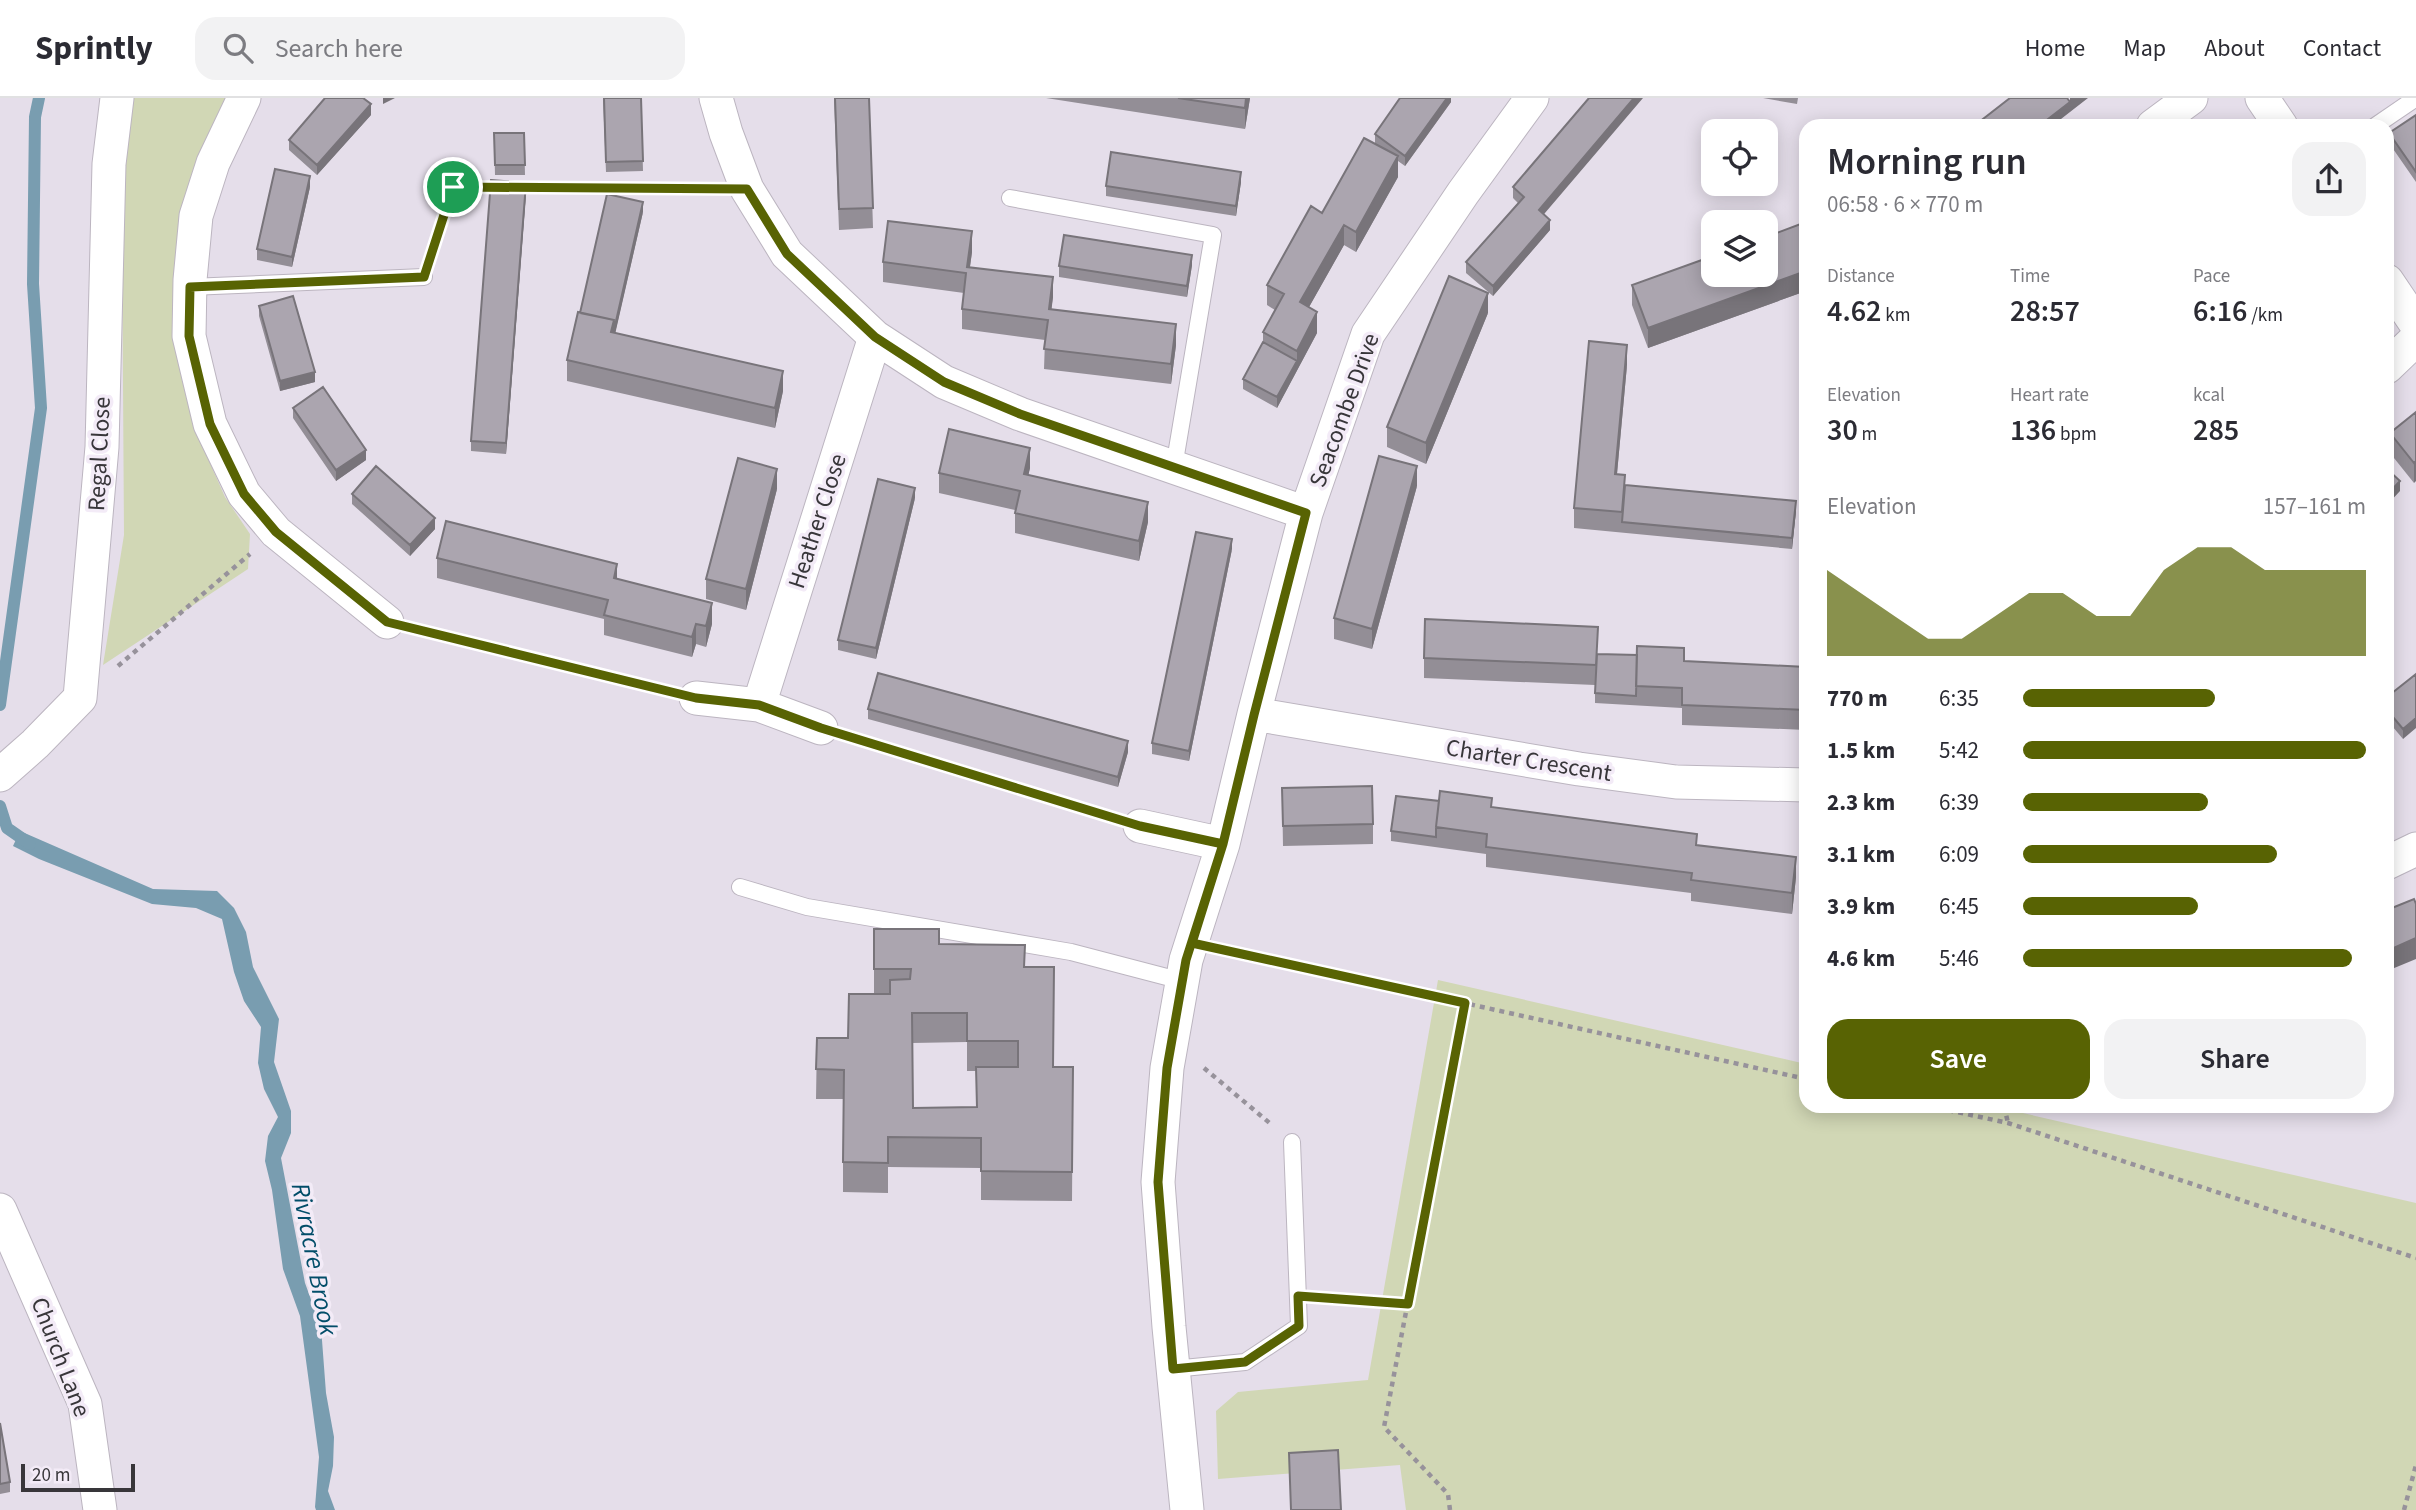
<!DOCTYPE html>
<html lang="en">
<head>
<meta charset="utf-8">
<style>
	body { margin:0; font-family:"Source Sans 3",sans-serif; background:#f2f2f3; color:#2b2b33; height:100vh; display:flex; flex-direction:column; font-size:26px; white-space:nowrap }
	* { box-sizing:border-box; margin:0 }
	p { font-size:23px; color:#7c7c81 }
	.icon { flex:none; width:38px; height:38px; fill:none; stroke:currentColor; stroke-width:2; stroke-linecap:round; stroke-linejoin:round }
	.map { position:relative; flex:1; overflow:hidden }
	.details { position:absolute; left:1799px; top:21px; width:595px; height:994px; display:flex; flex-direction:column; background:#fff; border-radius:21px; box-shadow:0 4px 18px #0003 }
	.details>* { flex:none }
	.controls { position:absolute; left:1701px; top:21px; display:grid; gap:14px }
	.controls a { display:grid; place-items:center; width:77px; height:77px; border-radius:14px; background:#fff; box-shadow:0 4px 18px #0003; font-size:35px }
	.scale { position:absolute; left:21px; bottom:18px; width:114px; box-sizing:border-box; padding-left:7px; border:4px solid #38363a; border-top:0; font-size:19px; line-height:24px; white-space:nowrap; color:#38363a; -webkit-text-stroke:5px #f3ebf7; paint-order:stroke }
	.pin { position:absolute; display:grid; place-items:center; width:60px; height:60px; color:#fff; margin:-30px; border:4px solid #fff; border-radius:50%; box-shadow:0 2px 7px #0007 }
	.round { display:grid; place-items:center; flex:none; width:74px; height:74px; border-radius:21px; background:#f2f2f3 }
	.overview { display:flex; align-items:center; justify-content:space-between; height:119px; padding:0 28px }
	h1 { font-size:38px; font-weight:600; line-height:52px }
	.figures { display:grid; grid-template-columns:repeat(3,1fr); gap:10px; height:119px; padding:7px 28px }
	.figures div { display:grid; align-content:center }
	.figures b { font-size:30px; font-weight:600 }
	.figures small { font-size:19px; font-weight:400 }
	.figures p { font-size:19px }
	.chart { height:196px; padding:14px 28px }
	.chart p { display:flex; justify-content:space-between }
	.chart svg { width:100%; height:126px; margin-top:7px; fill:#586303; opacity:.7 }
	.cta { display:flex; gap:14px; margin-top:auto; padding:14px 28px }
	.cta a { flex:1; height:80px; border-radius:21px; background:#586303; color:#fff; font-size:28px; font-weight:600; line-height:80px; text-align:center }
	.cta a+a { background:#f2f2f3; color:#2b2b33 }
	ul { padding:0 28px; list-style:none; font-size:23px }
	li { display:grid; grid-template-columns:112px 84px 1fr; align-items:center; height:52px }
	li i { height:18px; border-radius:9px; background:#586303 }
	header { display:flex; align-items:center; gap:42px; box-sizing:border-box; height:98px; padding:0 35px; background:#fff; border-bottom:2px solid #e1e1e2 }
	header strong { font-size:33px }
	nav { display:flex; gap:38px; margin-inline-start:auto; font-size:24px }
	.search { width:490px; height:63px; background:#f2f2f3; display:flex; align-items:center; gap:18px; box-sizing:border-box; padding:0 24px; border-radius:21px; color:#7c7c81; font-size:26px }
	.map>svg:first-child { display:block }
	.green { fill:#d1d7b5 }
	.water { fill:#799db0 }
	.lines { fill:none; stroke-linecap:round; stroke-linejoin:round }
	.stream { stroke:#799db0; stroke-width:12 }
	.lane-casing { stroke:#bcb5c0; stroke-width:18 }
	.street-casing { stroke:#bcb5c0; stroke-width:35 }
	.path { stroke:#97929b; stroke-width:4.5; stroke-dasharray:5 5; stroke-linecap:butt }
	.lane { stroke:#fff; stroke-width:16 }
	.street { stroke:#fff; stroke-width:33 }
	.wall { fill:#938e96; fill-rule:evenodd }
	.shaded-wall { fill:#78747a }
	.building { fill:#aba5af; stroke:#78747a; stroke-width:2; fill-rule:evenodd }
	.route-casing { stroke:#fff; stroke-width:14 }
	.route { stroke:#586303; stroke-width:9 }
	.labels { text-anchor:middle; stroke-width:7; stroke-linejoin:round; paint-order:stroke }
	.street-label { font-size:24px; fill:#38363a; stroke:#f3ebf7 }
	.water-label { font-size:26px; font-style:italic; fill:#024d69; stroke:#f3ebf7 }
</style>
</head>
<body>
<header>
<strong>Sprintly</strong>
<div class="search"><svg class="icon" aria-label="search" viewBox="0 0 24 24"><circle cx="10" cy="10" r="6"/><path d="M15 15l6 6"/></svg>Search here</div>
<nav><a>Home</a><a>Map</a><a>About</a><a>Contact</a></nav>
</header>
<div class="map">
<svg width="2416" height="1412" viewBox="0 0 2416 1412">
	<rect width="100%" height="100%" fill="#e5deea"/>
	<path class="green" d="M127 0H226L175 227 182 282 206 356 225 399 250 436 248 471 103 567 124 437 122 133Z
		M1438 882 1806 966V1008H1992L2416 1105V1412H1406L1400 1367 1218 1381 1216 1313 1238 1294 1368 1282Z"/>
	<path class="water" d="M20 733 153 791 217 793 234 810 246 834 253 869 279 921 274 964 291 1013V1035L281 1060 305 1185 321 1229 326 1295 334 1339 333 1368 328 1393 335 1412H316L315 1409 319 1359 300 1218 283 1171 272 1092 265 1063 268 1038 278 1019 264 991 258 965 261 929 244 903 234 874 222 821 196 810 152 806 39 761 13 748Z"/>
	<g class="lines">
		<path class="stream" d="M0 607 41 310 33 186 35 19 39 0
			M0 708 7 730 30 746"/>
		<defs>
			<path id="lane" d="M2375 28 2416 0
				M1010 100 1213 137 1174 369
				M190 189 424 179
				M740 789 807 809 1071 854 1182 883
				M1173 1271 1245 1264 1299 1228 1292 1044"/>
			<path id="street" d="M244 0 213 65 196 118 190 182 189 238 210 326 244 396 276 434 387 524
				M716 0 726 35 747 91 787 156 875 239 944 284 1020 316 1306 415
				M2262 0 2281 28
				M2153 28 2191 0
				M2387 183 2416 226
				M2387 269 2416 241
				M696 600 759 607
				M1254 616 1579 671 1676 684 1806 687
				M821 630 759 607 875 239
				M0 677 35 646 80 600 102 349 109 66 117 0
				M1140 728 1223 746
				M2387 765 2416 751
				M0 1112 85 1306 100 1412
				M1187 1412 1169 1229 1158 1084 1167 970 1186 862 1223 746 1254 616 1306 415 1368 236 1463 95 1532 0"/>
		</defs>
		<use href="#lane" class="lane-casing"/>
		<use href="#street" class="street-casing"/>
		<path class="path" d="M520 89 711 91
			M432 155 453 89H494
			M422 533 662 592
			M118 568 250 456
			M855 640 1108 718
			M1226 852 1806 981
			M1204 970 1272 1027
			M1929 1008 2008 1025 2416 1160
			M2004 1008 2008 1025
			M1323 1200 1408 1206
			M1450 1412 1448 1396 1384 1329 1465 905
			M2404 1412 2416 1367"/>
		<use href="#lane" class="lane"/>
		<use href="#street" class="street"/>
	</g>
	<path class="wall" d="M603 0H641L643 73 606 74Z
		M834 0H869L873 130 839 132Z
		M1046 0H1250L1245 31Z
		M1451 0V4L1405 68 1398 63V79L1356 154 1344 147 1309 209 1317 235 1277 310 1243 291V281L1263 244V234L1275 212 1267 207V187L1375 46V36Z
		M1763 0H1798L1797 6Z
		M371 17 317 77 289 52V42Z
		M2416 17V84L2389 45V35Z
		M494 35H524L525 77H495Z
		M1241 84 1236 118 1106 98V88Z
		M310 89 292 169 257 162V151Z
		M1513 89 1544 116 1550 132 1493 198 1466 175V164L1518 105 1513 100Z
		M526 95 506 356 471 353V343Z
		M643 114 615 235 783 293 775 330 567 283V262Z
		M1806 124V193L1648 250 1632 207V187Z
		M972 154 970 169 1053 199 1051 212 1176 247 1171 286 1044 271 1045 242 962 231V211L964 195 883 184V164Z
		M1192 167 1187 199 1059 179V168Z
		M259 208 315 284 280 293 259 218Z
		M1488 215 1426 366 1387 349V329Z
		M1627 267 1617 376 1625 388 1796 413 1792 451 1574 430V410Z
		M293 310 366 362 336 383 293 320Z
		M2416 314 2414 385 2390 355V335Z
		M1030 370 1028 377 1148 424 1139 463 1015 435V412L939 395V375Z
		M1417 388 1372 551 1334 541V520Z
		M777 391 746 512 706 501V481Z
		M352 396 435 431 410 458 352 406Z
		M915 400 876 561 838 552V542Z
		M1232 451 1189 663 1152 656V645Z
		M437 460 617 481 712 526 706 549 696 546 692 559 604 537V521L437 480Z
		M1597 556 1684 563 1806 569V632L1682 627V610L1595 605V587L1424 580V560Z
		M2416 576 2403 641 2387 622V599Z
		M868 611 1128 654 1118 689 868 621Z
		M1282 690 1373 726V746L1283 748Z
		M1492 709 1697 747 1796 779 1792 816 1691 803V795L1486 769V756L1391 743V733Z
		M874 831 939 846 1025 869 1053 969H1073L1072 1103 981 1102V1070L888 1069V1095L843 1094V1001H816L817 940H848L874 896ZM967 944V973H976V1009L913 1010 912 945Z
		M0 1325 10 1384V1394L0 1396Z"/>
	<path class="shaded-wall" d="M383 0H395L383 6Z
		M1246 0H1250L1245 31V10Z
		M1447 0H1451V4L1405 68V58Z
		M1634 0H1643L1539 122V112Z
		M2070 0H2088L2052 28H2039L2070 4Z
		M371 6V17L317 77V67Z
		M1398 58V79L1356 154V134Z
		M1241 74V84L1236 118V108Z
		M310 78V89L292 169V159Z
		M526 85V95L506 356V345Z
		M643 104V114L611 254V234Z
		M1550 122V132L1493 198V188Z
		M1344 127V147L1300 225V204Z
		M972 133V154L967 189V169Z
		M1192 157V167L1187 199V188Z
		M1806 173V193L1648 250V230Z
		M1053 179V199L1049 232V211Z
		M1488 195V215L1426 366V345Z
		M1317 214V235L1277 310V299L1297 263V253Z
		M1176 226V247L1171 286V266Z
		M1627 247V267L1615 397V376Z
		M783 273V293L775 330V310Z
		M315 274V284L280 293V283Z
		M1030 350V370L1024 397V376Z
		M366 352V362L336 383V372Z
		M2416 363V383L2414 385V365Z
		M1417 368V388L1372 551V531Z
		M777 371V391L746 512V491Z
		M2400 383V393L2387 407V397Z
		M915 390V400L876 561V550Z
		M1796 403V413L1792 451V440Z
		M1148 404V424L1139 463V443Z
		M435 420V431L410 458V447Z
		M1232 441V451L1189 663V653Z
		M617 466V486L614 480Z
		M712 505V526L706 549V528Z
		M696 526V546L692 559V539Z
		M2416 620V630L2403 641V631Z
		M1128 643V654L1118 689V679Z
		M1796 759V779L1792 816V795Z
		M2416 840V861L2387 873V853Z"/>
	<path class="building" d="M325 0H363L371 6 317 67 289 42Z
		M604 0H641L643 63 606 64Z
		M835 0H869L873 110 839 111Z
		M1178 0H1246L1245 10Z
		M1400 0H1447L1405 58 1375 36Z
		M1589 0H1634L1539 112 1550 122 1493 188 1466 164 1524 99 1513 89Z
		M2010 0H2067L2070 4 2039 28H1974Z
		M2416 17V74L2389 35Z
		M494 35H524L525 67H495Z
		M1364 40 1398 58 1356 134 1344 127 1300 204 1317 214 1297 253 1263 234 1284 196 1267 187 1311 108 1322 115Z
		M1111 54 1241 74 1236 108 1106 88Z
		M275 71 310 78 292 159 257 151Z
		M491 82 526 85 506 345 471 343Z
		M607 96 643 104 614 232V222L580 215Z
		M888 123 972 133 967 169 1053 179 1049 211 1176 226 1171 266 1044 251 1048 222 962 211 966 175 883 164Z
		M1806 124V173L1648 230 1632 187 1713 158V177H1766V139Z
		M1064 137 1192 157 1187 188 1059 168Z
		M1449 178 1488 195 1426 345 1387 329Z
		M293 198 315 274 280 283 259 208Z
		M578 214 614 222 611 234 783 273 775 310 567 262Z
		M1589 243 1627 247 1615 376 1625 377 1622 414 1574 410Z
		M1263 244 1297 263 1277 299 1243 281Z
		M323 289 366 352 336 372 293 310Z
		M2416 314V363L2414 365 2390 335Z
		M949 331 1030 350 1024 376 1148 404 1139 443 1015 415 1020 393 939 375Z
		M1379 358 1417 368 1372 531 1334 520Z
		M738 360 777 371 746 491 706 481Z
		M376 368 435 420 410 447 352 396Z
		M2387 371 2400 383 2387 397Z
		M878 381 915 390 876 550 838 542Z
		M1625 387 1796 403 1792 440 1622 424Z
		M446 423 617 466 614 480 712 505 706 528 696 526 692 539 604 517 608 502 437 460Z
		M1196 434 1232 441 1189 653 1152 645Z
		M1425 521 1598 529 1596 567 1424 560Z
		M1637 548 1684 550V563L1806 569V612L1682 607V590L1636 588Z
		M1597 556 1637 557 1636 598 1595 595Z
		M878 575 1128 643 1118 679 868 611Z
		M2416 576V620L2403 631 2387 612V599Z
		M1372 688 1373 726 1283 728 1282 690Z
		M1440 693 1492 700 1491 709 1697 736 1696 747 1796 759 1792 795 1691 782 1692 775 1486 749 1487 736 1436 729Z
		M1396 698 1439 703 1436 729V739L1391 733Z
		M2414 801 2416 806V840L2387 853V812Z
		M874 831H939V846L1025 847 1024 869H1054L1053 969H1073L1072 1074 981 1073V1040L888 1039V1065L843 1064 844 972 816 971 817 940H848L849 896H890V882L910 881 911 871H874ZM912 915H967V943H1018V969H976L977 1009 913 1010Z
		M0 1325 10 1384 0 1386Z
		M1338 1352 1341 1412H1291L1289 1355Z"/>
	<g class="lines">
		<defs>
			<path id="route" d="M453 89 747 91 787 156 875 239 944 284 1020 316 1306 415 1254 617 1223 746 1186 862 1167 970 1158 1084 1173 1271 1245 1264 1299 1228 1298 1198 1408 1206 1465 905 1192 845 1223 746 1140 728 821 630 759 607 696 600 387 524 276 434 244 396 210 326 189 238 190 189 424 179 453 89"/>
		</defs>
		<use href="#route" class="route-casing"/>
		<use href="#route" class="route"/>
	</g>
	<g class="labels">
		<g class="street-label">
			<text transform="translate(1344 312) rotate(-70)" y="8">Seacombe Drive</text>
			<text transform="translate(99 356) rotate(-87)" y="8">Regal Close</text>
			<text transform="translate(817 423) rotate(-72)" y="8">Heather Close</text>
			<text transform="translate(1529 662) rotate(9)" y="8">Charter Crescent</text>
			<text transform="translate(61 1259) rotate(69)" y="8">Church Lane</text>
		</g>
		<g class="water-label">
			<text transform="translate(315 1161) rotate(79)" y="9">Rivracre Brook</text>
		</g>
	</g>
</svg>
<div class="controls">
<a><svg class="icon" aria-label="locate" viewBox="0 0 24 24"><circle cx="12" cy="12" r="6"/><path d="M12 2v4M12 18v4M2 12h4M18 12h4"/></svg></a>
<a><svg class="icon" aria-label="layers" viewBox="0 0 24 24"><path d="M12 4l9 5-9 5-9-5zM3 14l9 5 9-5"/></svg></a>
</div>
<div class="scale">20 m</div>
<div class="pin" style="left:453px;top:89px;background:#1e9e55"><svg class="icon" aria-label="arrive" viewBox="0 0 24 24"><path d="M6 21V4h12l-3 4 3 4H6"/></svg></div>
<section class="details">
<div class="overview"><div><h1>Morning run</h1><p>06:58 · 6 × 770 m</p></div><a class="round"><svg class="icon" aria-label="share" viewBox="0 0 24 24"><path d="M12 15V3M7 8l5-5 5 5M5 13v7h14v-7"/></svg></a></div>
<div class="figures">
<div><p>Distance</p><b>4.62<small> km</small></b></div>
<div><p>Time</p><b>28:57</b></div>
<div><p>Pace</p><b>6:16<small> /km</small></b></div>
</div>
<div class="figures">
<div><p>Elevation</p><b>30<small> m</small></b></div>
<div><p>Heart rate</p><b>136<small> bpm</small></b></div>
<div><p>kcal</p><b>285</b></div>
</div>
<div class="chart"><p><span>Elevation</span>157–161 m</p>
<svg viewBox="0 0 160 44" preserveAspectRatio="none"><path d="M0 44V14L10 22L20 30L30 38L40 38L50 30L60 22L70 22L80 30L90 30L100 14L110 6L120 6L130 14L140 14L150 14L160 14V44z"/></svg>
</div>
<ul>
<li><b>770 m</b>6:35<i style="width:56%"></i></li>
<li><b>1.5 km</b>5:42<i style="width:100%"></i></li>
<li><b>2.3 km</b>6:39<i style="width:54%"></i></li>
<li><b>3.1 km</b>6:09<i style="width:74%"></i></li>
<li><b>3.9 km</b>6:45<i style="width:51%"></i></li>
<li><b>4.6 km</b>5:46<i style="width:96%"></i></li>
</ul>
<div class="cta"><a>Save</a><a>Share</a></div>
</section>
</div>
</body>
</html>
